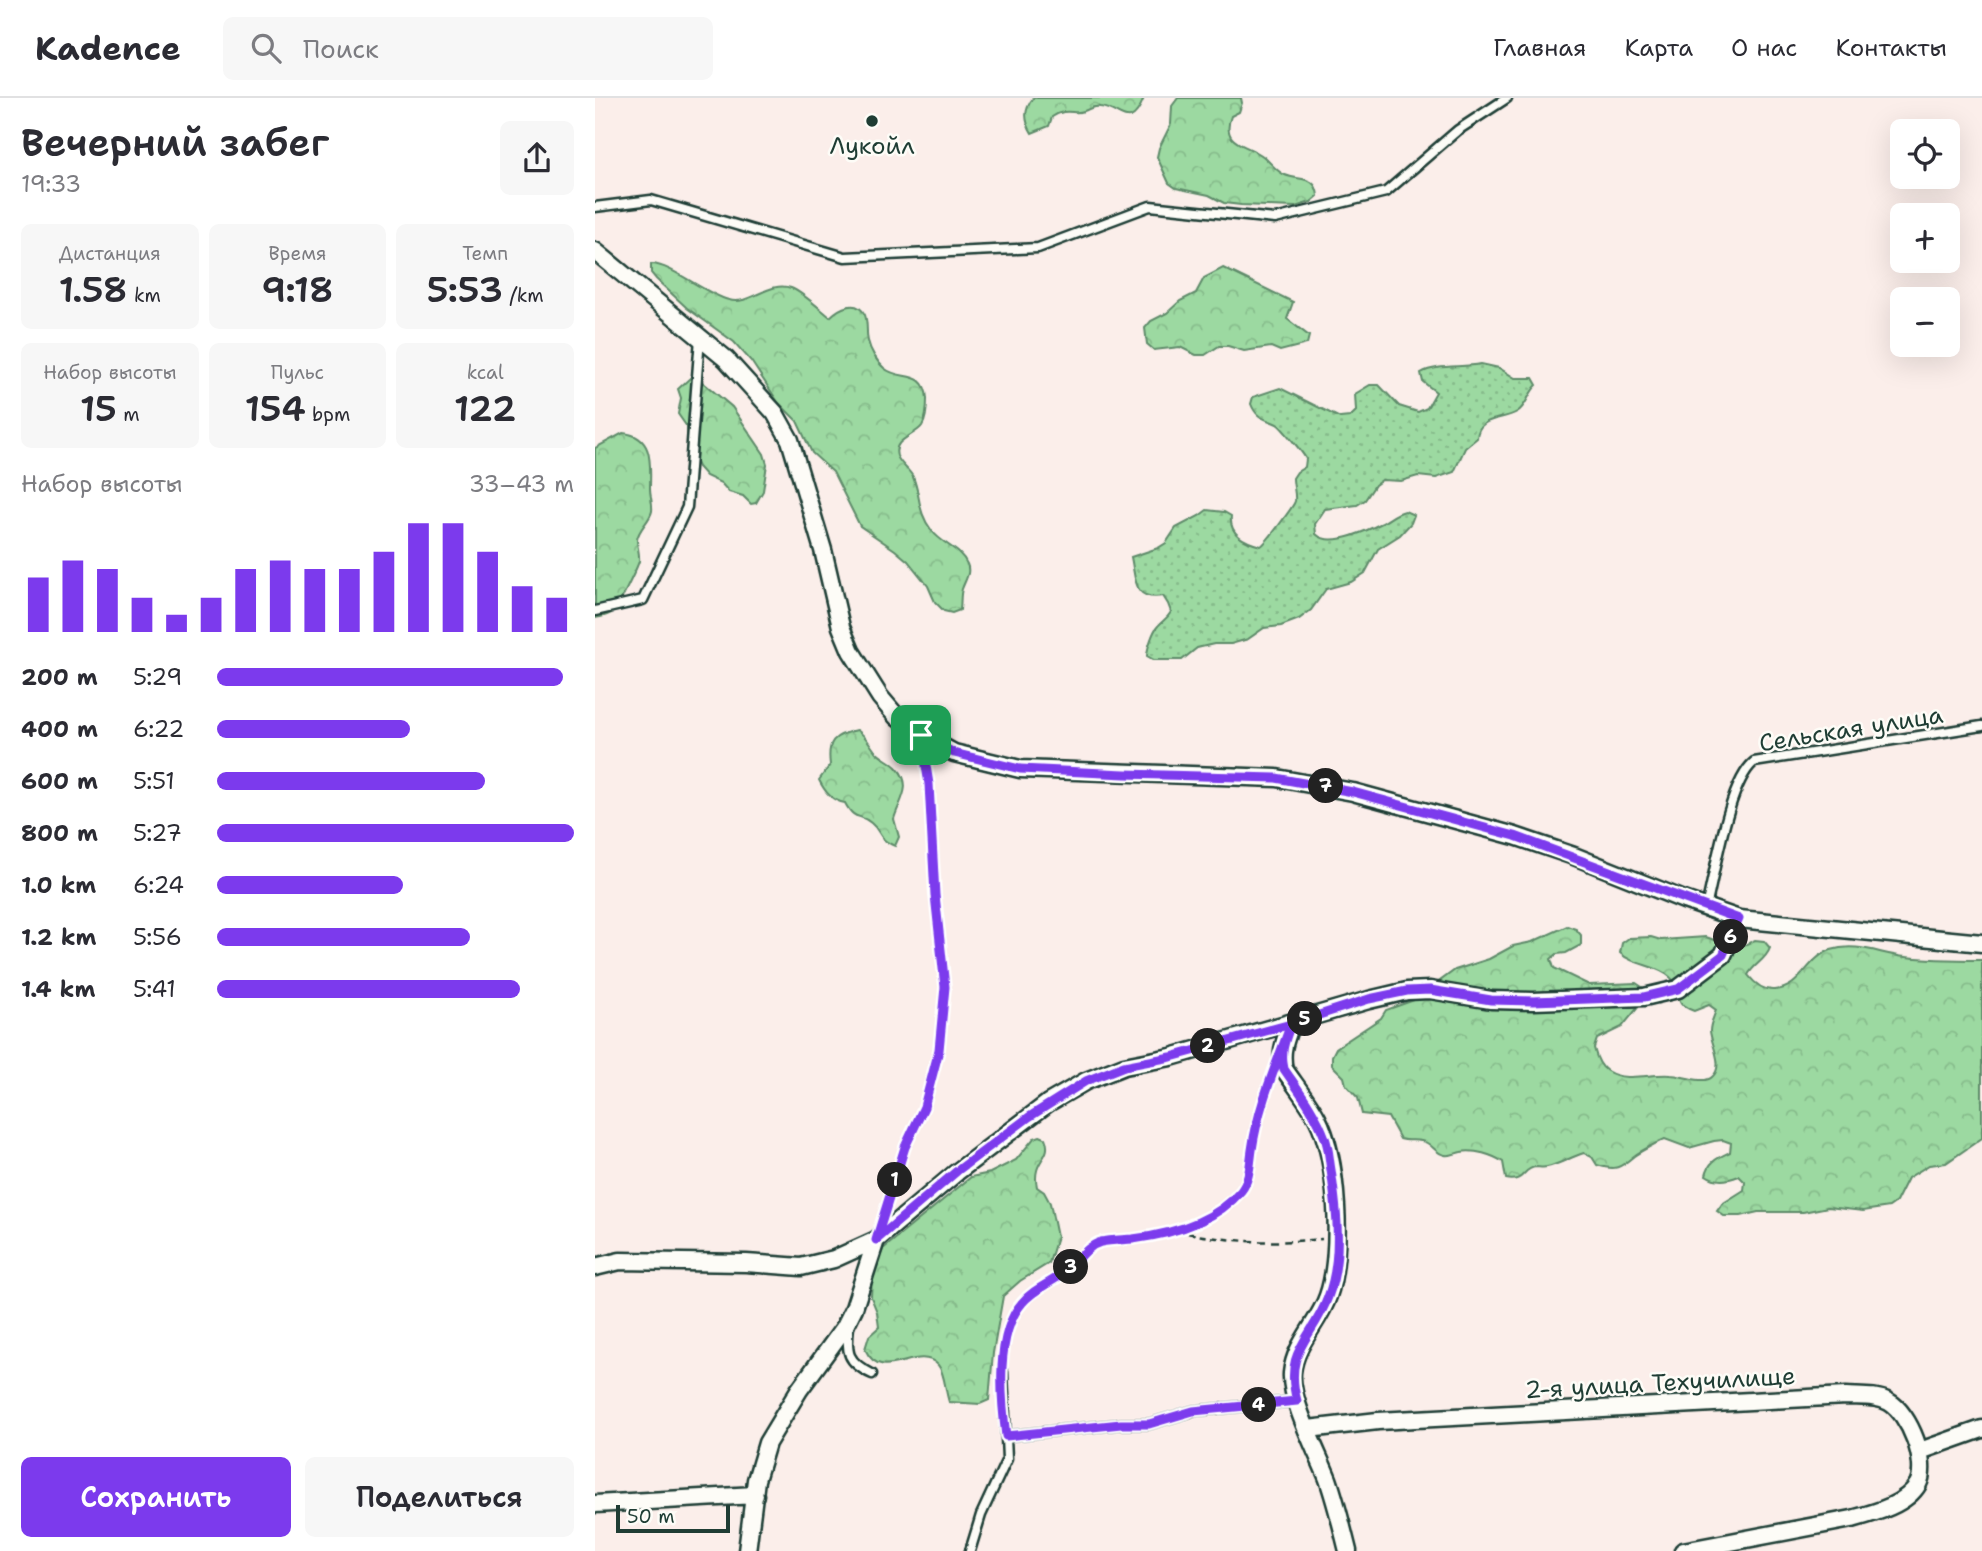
<!DOCTYPE html>
<html lang="ru">
<head>
<meta charset="utf-8">
<style>
	body { margin:0; font-family:"Shantell Sans",sans-serif; background:#f7f7f7; color:#2b2b33; height:100vh; display:flex; flex-direction:column; font-size:26px; white-space:nowrap }
	* { box-sizing:border-box; margin:0 }
	p { font-size:23px; color:#7c7c81 }
	.icon { flex:none; width:38px; height:38px; fill:none; stroke:currentColor; stroke-width:2; stroke-linecap:round; stroke-linejoin:round }
	.map { position:relative; flex:1; overflow:hidden }
	.panel { display:flex; flex-direction:column; background:#fff; width:595px }
	.panel>* { flex:none }
	.buttons { position:absolute; left:1295px; top:21px; display:grid; gap:14px }
	.buttons a { display:grid; place-items:center; width:70px; height:70px; border-radius:10px; background:#fff; box-shadow:0 7px 28px #0002; font-size:35px }
	.scale { position:absolute; left:21px; bottom:18px; width:114px; box-sizing:border-box; padding-left:7px; border:4px solid #1f3d34; border-top:0; font-size:19px; line-height:24px; white-space:nowrap; color:#1f3d34; -webkit-text-stroke:5px #fdfcf7; paint-order:stroke }
	.pin { position:absolute; display:grid; place-items:center; width:60px; height:60px; color:#fff; margin:-30px; border-radius:14px; box-shadow:0 4px 10px #0006 }
	.km { position:absolute; width:35px; height:35px; margin:-18px; border-radius:50%; background:#222; color:#fff; font-size:19px; line-height:35px; text-align:center }
	.round { display:grid; place-items:center; flex:none; width:74px; height:74px; border-radius:10px; background:#f7f7f7 }
	.headline { display:flex; align-items:center; justify-content:space-between; height:119px; padding:0 21px }
	h1 { font-size:38px; font-weight:600; line-height:52px }
	.metrics { display:grid; grid-template-columns:repeat(3,1fr); gap:10px; height:119px; padding:7px 21px }
	.metrics div { display:grid; align-content:center; border-radius:10px; background:#f7f7f7; text-align:center }
	.metrics b { font-size:35px; font-weight:600 }
	.metrics small { font-size:19px; font-weight:400 }
	.metrics p { font-size:19px }
	.chart { height:196px; padding:14px 21px }
	.chart p { display:flex; justify-content:space-between }
	.chart svg { width:100%; height:126px; margin-top:7px; stroke:#7c3aed; stroke-width:6 }
	.action { display:flex; gap:14px; margin-top:auto; padding:14px 21px }
	.action a { flex:1; height:80px; border-radius:10px; background:#7c3aed; color:#fff; font-size:28px; font-weight:600; line-height:80px; text-align:center }
	.action a+a { background:#f7f7f7; color:#2b2b33 }
	ul { padding:0 21px; list-style:none; font-size:23px }
	li { display:grid; grid-template-columns:112px 84px 1fr; align-items:center; height:52px }
	li i { height:18px; border-radius:9px; background:#7c3aed }
	header { display:flex; align-items:center; gap:42px; box-sizing:border-box; height:98px; padding:0 35px; background:#fff; border-bottom:2px solid #e1e1e2 }
	header strong { font-size:33px }
	nav { display:flex; gap:38px; margin-inline-start:auto; font-size:24px }
	.search { width:490px; height:63px; background:#f7f7f7; display:flex; align-items:center; gap:18px; box-sizing:border-box; padding:0 24px; border-radius:10px; color:#7c7c81; font-size:26px }
	main { display:flex; flex:1; min-height:0 }
	.map>svg:first-child { display:block }
	.grass { fill:url(#grass-dots); stroke:#5e8b6a; stroke-width:2 }
	.forest { fill:url(#forest-crowns); stroke:#5e8b6a; stroke-width:2 }
	.lines { fill:none; stroke-linecap:round; stroke-linejoin:round }
	.service-casing { stroke:#1f3d34; stroke-width:13 }
	.minor-casing { stroke:#1f3d34; stroke-width:21 }
	.path { stroke:#1f3d34; stroke-width:2.5; stroke-dasharray:7 5; stroke-linecap:butt }
	.service { stroke:#fdfcf7; stroke-width:8 }
	.minor { stroke:#fdfcf7; stroke-width:16 }
	.route-casing { stroke:#fff; stroke-width:14 }
	.route { stroke:#7c3aed; stroke-width:9 }
	.poi-dot { fill:#1f3d34; stroke:#fdfcf7; stroke-width:2.5 }
	.labels { text-anchor:middle; stroke-width:5; stroke-linejoin:round; paint-order:stroke }
	.poi-label { font-size:24px; fill:#1f3d34; stroke:#fdfcf7 }
	.street-label { font-size:24px; fill:#1f3d34; stroke:#fdfcf7 }
</style>
</head>
<body>
<header>
<strong>Kadence</strong>
<div class="search"><svg class="icon" aria-label="search" viewBox="0 0 24 24"><circle cx="10" cy="10" r="6"/><path d="M15 15l6 6"/></svg>Поиск</div>
<nav><a>Главная</a><a>Карта</a><a>О нас</a><a>Контакты</a></nav>
</header>
<main>
<section class="panel">
<div class="headline"><div><h1>Вечерний забег</h1><p>19:33</p></div><a class="round"><svg class="icon" aria-label="share" viewBox="0 0 24 24"><path d="M12 15V3M7 8l5-5 5 5M5 13v7h14v-7"/></svg></a></div>
<div class="metrics">
<div><p>Дистанция</p><b>1.58<small> km</small></b></div>
<div><p>Время</p><b>9:18</b></div>
<div><p>Темп</p><b>5:53<small> /km</small></b></div>
</div>
<div class="metrics">
<div><p>Набор высоты</p><b>15<small> m</small></b></div>
<div><p>Пульс</p><b>154<small> bpm</small></b></div>
<div><p>kcal</p><b>122</b></div>
</div>
<div class="chart"><p><span>Набор высоты</span>33–43 m</p>
<svg viewBox="0 0 160 44" preserveAspectRatio="none"><path d="M5 44V25M15 44V19M25 44V22M35 44V32M45 44V38M55 44V32M65 44V22M75 44V19M85 44V22M95 44V22M105 44V16M115 44V6M125 44V6M135 44V16M145 44V28M155 44V32"/></svg>
</div>
<ul>
<li><b>200 m</b>5:29<i style="width:97%"></i></li>
<li><b>400 m</b>6:22<i style="width:54%"></i></li>
<li><b>600 m</b>5:51<i style="width:75%"></i></li>
<li><b>800 m</b>5:27<i style="width:100%"></i></li>
<li><b>1.0 km</b>6:24<i style="width:52%"></i></li>
<li><b>1.2 km</b>5:56<i style="width:71%"></i></li>
<li><b>1.4 km</b>5:41<i style="width:85%"></i></li>
</ul>
<div class="action"><a>Сохранить</a><a>Поделиться</a></div>
</section>
<div class="map">
<svg width="1387" height="1453" viewBox="0 0 1387 1453">
	<defs>
		<pattern id="grass-dots" width="8" height="8" patternUnits="userSpaceOnUse" patternTransform="scale(1.75)"><rect width="8" height="8" fill="#9cd9a1"/><path d="M2 2h.1M6 6h.1" fill="none" stroke="#86bb8b" stroke-width="1.8" stroke-linecap="round"/></pattern>
		<pattern id="forest-crowns" width="20" height="18" patternUnits="userSpaceOnUse" patternTransform="scale(1.75)"><rect width="20" height="18" fill="#9cd9a1"/><path d="M2 6a3 3 0 1 1 6 0M12 15a3 3 0 1 1 6 0" fill="none" stroke="#86bb8b"/></pattern>
	</defs>
	<rect width="100%" height="100%" fill="#fbeeea"/>
	<filter id="ink" filterUnits="userSpaceOnUse"><feTurbulence type="fractalNoise" baseFrequency=".0143" numOctaves="2"/><feDisplacementMap in="SourceGraphic" scale="14" xChannelSelector="R" yChannelSelector="G"/><feConvolveMatrix kernelMatrix="1 2 1 2 8 2 1 2 1" color-interpolation-filters="sRGB"/></filter>
	<g filter="url(#ink)">
		<path class="grass" d="M886 266 904 270 920 280H938L942 287C933 295 932 308 922 314 907 323 883 318 882 340L870 350 859 374 841 380 823 378 806 383 787 382 780 387 770 402 762 407 730 411 720 426 721 436C735 450 769 434 785 426 794 422 800 415 810 413L819 417 816 425 805 437 783 451 770 475 756 484 731 491 716 512 704 521 686 528 669 530 653 541 636 546H619L602 550 587 562H559L552 558C552 551 558 533 563 528 567 523 572 521 576 514L573 506 568 498C538 503 541 482 536 459L563 450 571 445 581 430 604 418 612 412 629 414 636 418C634 437 650 444 666 448 671 445 699 408 700 403 701 396 698 388 698 380L702 374 710 369 711 361C709 356 685 327 682 326 669 320 662 321 656 306L658 299 685 290 745 320 755 319 761 313 760 296 775 287H784L804 308 823 314 832 310 841 294 828 284 826 275C842 266 867 270 886 266Z"/>
		<path class="forest" d="M438 0H549C535 36 526 11 505 9 497 8 495 11 489 13 479 17 471 9 457 19L454 28 437 35C429 22 429 12 438 0Z
			M583 0H646L647 5 644 14 636 18C625 47 653 46 669 59 676 65 682 74 690 77 705 83 721 77 723 98L716 104 700 109 646 107 629 105 614 97 581 90 574 85 562 59 564 50 576 26 577 8Z
			M56 166C76 166 110 196 134 202 155 208 174 182 196 190 207 194 225 211 235 219 244 210 262 200 270 217 273 225 271 235 273 243 275 252 282 264 289 270 305 284 330 270 332 301 332 309 331 322 327 328 320 338 297 341 302 358 305 366 314 371 318 379 326 398 322 414 337 433 347 446 366 451 372 466 376 475 370 482 367 491 365 497 366 505 365 512L357 515 349 513 340 504 333 488 313 463 300 452 265 428 238 374 217 355 202 323 183 304 156 263 139 244 92 210 61 181 56 175Z
			M628 170 698 204 692 221 714 238 712 246 685 253 676 249 649 253 633 248H624L610 257H601L585 249 559 252 552 246 550 230 556 223 572 215 585 203 601 195 609 180Z
			M95 280 105 282 137 309 169 356 172 366 168 393 161 405 156 406 148 398 134 394 126 385 111 378 103 369 93 347 92 329 83 316 86 300 83 291Z
			M28 335C60 338 55 368 55 391 55 398 58 405 57 413 55 423 43 431 42 442 42 449 45 456 44 463 43 468 23 509 20 512 15 517 7 519 0 520V350Z
			M262 632C271 638 274 645 280 653 286 660 296 663 302 670 319 688 304 703 299 721L304 739 300 748C282 741 287 734 276 725 265 715 260 724 250 705 237 703 230 694 224 682L235 667C232 643 238 637 262 632Z
			M972 828 981 831 986 837V847L971 855 962 856 956 861 959 870 994 887 1041 885 1050 891 1049 902 1027 929 1002 941 999 950C1001 958 1004 968 1012 973 1031 985 1056 975 1076 977 1086 977 1109 987 1117 979 1130 968 1116 946 1115 933 1115 925 1119 919 1121 912L1114 907 1099 913C1074 904 1090 892 1075 879 1060 866 1039 868 1025 855L1027 845 1034 840 1056 839 1066 842 1111 839 1143 850 1160 842 1169 843 1175 850C1171 862 1159 866 1153 877 1160 886 1168 893 1180 892 1207 890 1211 860 1236 852 1262 844 1284 856 1311 859 1336 862 1362 862 1387 862V1040L1351 1065 1334 1067 1313 1080 1301 1104 1294 1109 1268 1113 1233 1109 1208 1114H1163L1146 1118H1129L1122 1113 1127 1106 1149 1092 1150 1084 1144 1078C1131 1083 1121 1084 1111 1077 1114 1063 1123 1060 1135 1054L1136 1045 1128 1042 1119 1043 1094 1050 1070 1041C1065 1043 1044 1054 1039 1058 1025 1070 1021 1073 1002 1067L997 1059 989 1055C976 1059 965 1066 952 1069 948 1070 944 1069 941 1069 927 1070 930 1085 911 1081L908 1064C898 1057 879 1051 866 1054 861 1055 856 1058 850 1057 842 1056 839 1049 832 1045 824 1040 814 1044 805 1041L793 1019 767 1016 763 1000 751 987 749 979 737 967V958L741 950 786 920 791 912 819 902 860 872 894 861 918 848 937 844Z
			M445 1038 450 1040C459 1060 436 1061 442 1089L449 1094 455 1105 462 1139 454 1165 425 1183 408 1198 398 1255 394 1302 385 1306 354 1304C350 1293 350 1275 343 1267 322 1245 287 1288 270 1251L274 1238 284 1229 282 1214 276 1199 277 1178 288 1151 376 1079 395 1075 421 1062 439 1040Z"/>
		<g class="lines">
			<defs>
				<path id="service" d="M0 109 56 102 250 159 443 150 555 108 680 121 791 94 863 32 912 0
					M0 513 48 502 92 409 105 240
					M1111 809C1120 775 1133 685 1159 664L1387 628
					M254 1228C251 1255 252 1264 277 1276
					M411 1338 526 1326H554L598 1313 702 1303
					M375 1453 386 1417 412 1361 408 1274"/>
				<path id="minor" d="M0 153 131 261 180 315 195 342 228 452 246 529 256 553 285 599 302 619 326 637 359 655 425 671 682 680 758 694 920 738 979 758 1089 802 1144 821 1387 845
					M696 926C690 942 685 954 689 971 700 987 713 1003 722 1020 743 1059 748 1156 733 1198 724 1225 700 1245 697 1275 695 1303 722 1353 733 1381 741 1404 747 1429 753 1453
					M0 1169 25 1163 151 1165 206 1169 239 1161 281 1142
					M713 1331 783 1323 1251 1298C1265 1299 1281 1297 1294 1304 1314 1315 1334 1365 1323 1386 1311 1407 1279 1415 1257 1421L1088 1453
					M1325 1353 1387 1331
					M0 1406 160 1397
					M152 1453 161 1382 172 1345 204 1292 249 1230 259 1210 281 1142 362 1074 453 1005 491 983 529 968 576 959 774 902 812 893 835 892 896 902 938 903 1049 899 1083 891 1128 857 1144 821"/>
			</defs>
			<use href="#service" class="service-casing"/>
			<use href="#minor" class="minor-casing"/>
			<path class="path" d="M290 1112 310 1049 329 1009 344 952 350 889 340 797 334 686 329 657
				M581 1133C635 1144 671 1146 727 1141
				M409 1262 412 1233 427 1205 437 1195 479 1167 498 1147 563 1137 599 1126 631 1107 647 1092 653 1080 661 1025 677 979"/>
			<use href="#service" class="service"/>
			<use href="#minor" class="minor"/>
		</g>
	</g>
	<g class="lines" filter="url(#ink)">
		<defs>
			<path id="route" d="M326 637 334 686 340 797 350 889 344 952 329 1009 310 1049 281 1142 362 1073 434 1019 491 983 529 968 576 959 696 926C681 968 663 1008 657 1052 655 1065 655 1082 646 1093 620 1124 577 1136 538 1141 527 1142 516 1142 506 1144 491 1148 482 1165 470 1174 456 1185 438 1191 427 1205 400 1236 406 1300 411 1338L526 1326H554L598 1313 702 1303C688 1251 718 1241 733 1199 748 1160 742 1113 736 1072 734 1061 734 1050 730 1040 721 1015 704 993 689 971 685 954 690 942 696 926L774 901 812 893 835 892 896 902 938 903 1049 899 1083 891 1128 857 1144 821 920 738 758 694 681 680 530 676 425 671 359 655 326 637"/>
		</defs>
		<use href="#route" class="route-casing"/>
		<use href="#route" class="route"/>
	</g>
	<circle class="poi-dot" cx="277" cy="23" r="7"/>
	<g class="labels">
		<g class="poi-label">
			<text x="277" y="56">Лукойл</text>
		</g>
		<g class="street-label">
			<text transform="translate(1256 631) rotate(-9)" y="8">Сельская улица</text>
			<text transform="translate(1065 1285) rotate(-3)" y="8">2-я улица Техучилище</text>
		</g>
	</g>
</svg>
<div class="buttons">
<a><svg class="icon" aria-label="locate" viewBox="0 0 24 24"><circle cx="12" cy="12" r="6"/><path d="M12 2v4M12 18v4M2 12h4M18 12h4"/></svg></a>
<a>+</a>
<a>−</a>
</div>
<div class="scale">50 m</div>
<div class="pin" style="left:326px;top:637px;background:#1e9e55"><svg class="icon" aria-label="arrive" viewBox="0 0 24 24"><path d="M6 21V4h12l-3 4 3 4H6"/></svg></div>
<b class="km" style="left:300px;top:1082px">1</b>
<b class="km" style="left:613px;top:948px">2</b>
<b class="km" style="left:476px;top:1169px">3</b>
<b class="km" style="left:664px;top:1307px">4</b>
<b class="km" style="left:710px;top:921px">5</b>
<b class="km" style="left:1136px;top:839px">6</b>
<b class="km" style="left:731px;top:688px">7</b>
</div>
</main>
</body>
</html>
